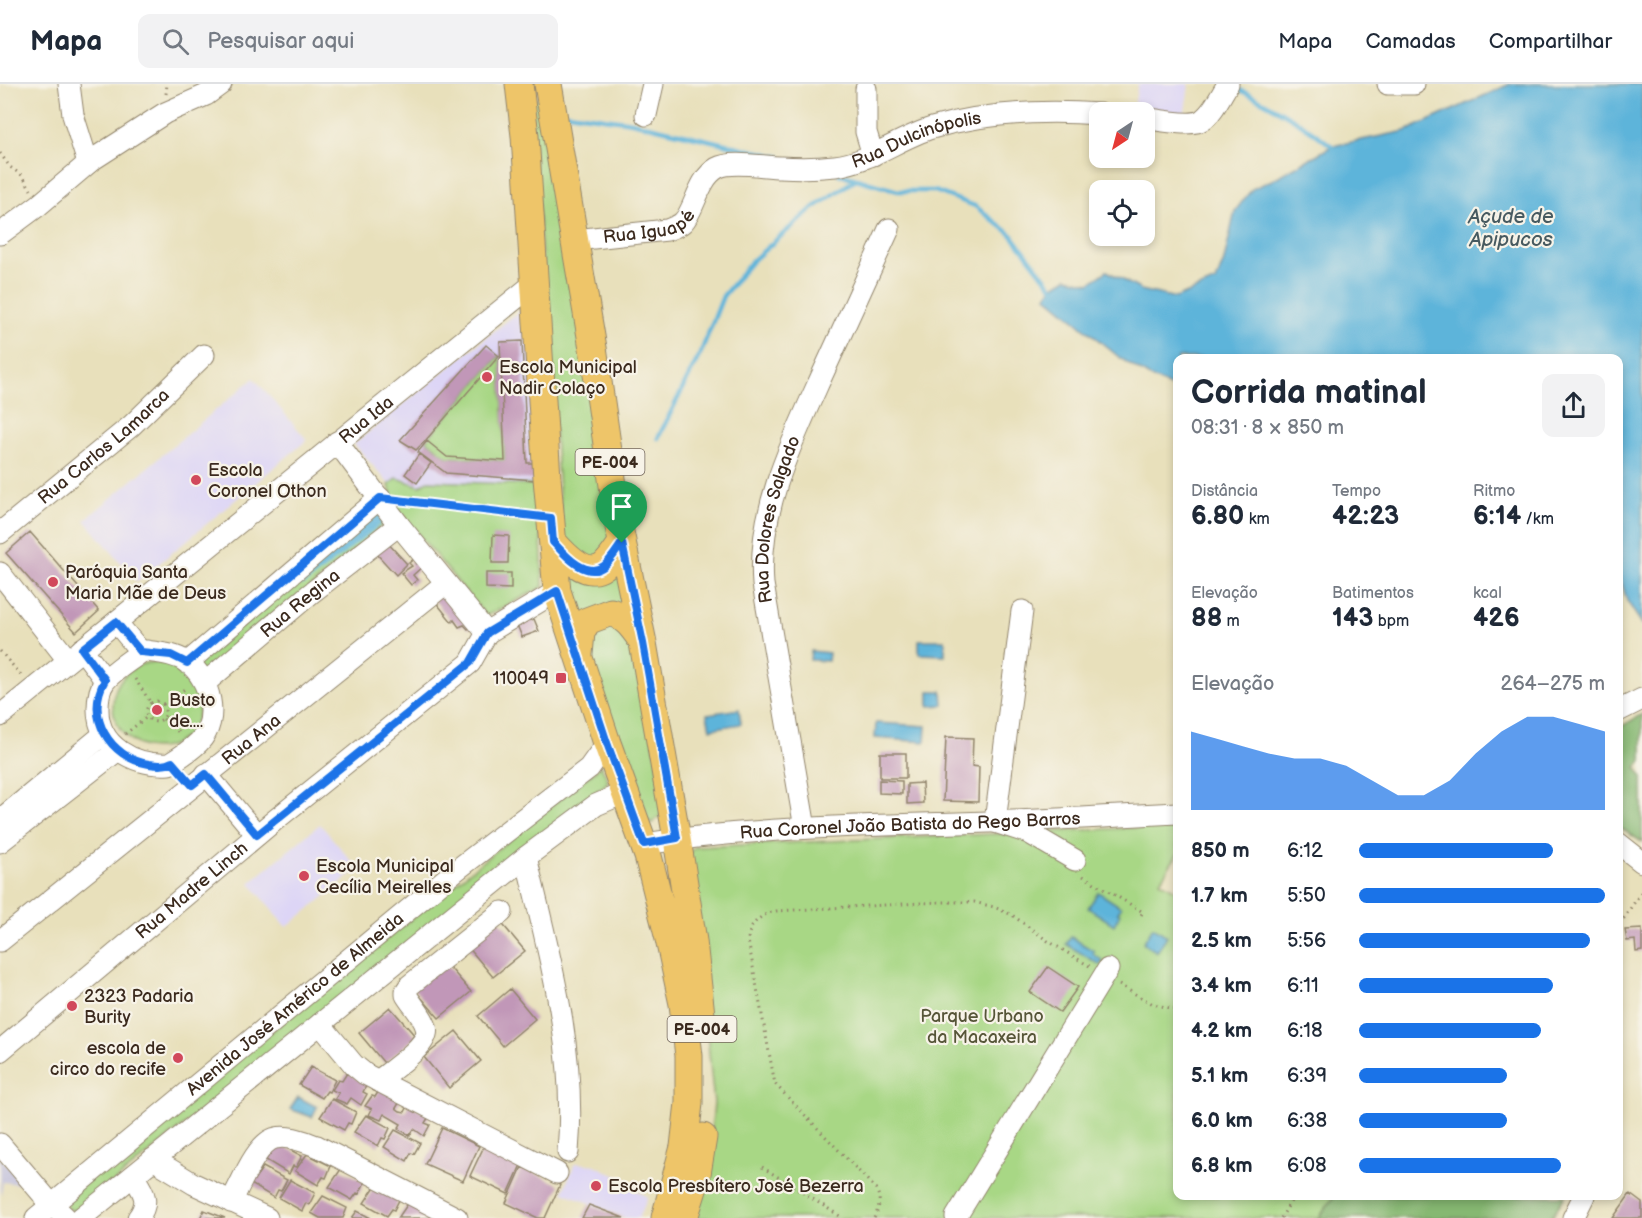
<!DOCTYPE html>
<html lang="pt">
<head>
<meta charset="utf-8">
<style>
	body { margin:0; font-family:"Balsamiq Sans",sans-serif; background:#f2f2f3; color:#1f2937; height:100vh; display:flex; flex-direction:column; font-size:22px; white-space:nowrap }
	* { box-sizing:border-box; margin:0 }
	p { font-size:20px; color:#747a83 }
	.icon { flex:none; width:33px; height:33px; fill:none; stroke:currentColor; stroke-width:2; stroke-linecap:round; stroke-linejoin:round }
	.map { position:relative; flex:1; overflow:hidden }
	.side { position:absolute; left:1173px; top:270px; width:450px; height:846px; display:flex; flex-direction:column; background:#fff; border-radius:12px; box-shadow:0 3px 9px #0003 }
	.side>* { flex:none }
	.needle { width:39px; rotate:216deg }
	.tools { position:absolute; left:1089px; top:18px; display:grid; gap:12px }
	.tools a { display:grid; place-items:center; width:66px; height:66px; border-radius:12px; background:#fff; box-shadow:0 3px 9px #0003; font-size:30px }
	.pin { position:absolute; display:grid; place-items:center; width:51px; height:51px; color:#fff; margin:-62px -26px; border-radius:50% 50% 50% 0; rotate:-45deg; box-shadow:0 0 6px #0007 }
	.pin .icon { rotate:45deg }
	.round { display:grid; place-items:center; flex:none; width:63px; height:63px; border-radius:12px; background:#f2f2f3 }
	.head { display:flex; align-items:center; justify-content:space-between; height:102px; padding:0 18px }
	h1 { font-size:33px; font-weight:800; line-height:45px }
	.stats { display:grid; grid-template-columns:repeat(3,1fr); gap:9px; height:102px; padding:6px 18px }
	.stats div { display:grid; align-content:center }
	.stats b { font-size:26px; font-weight:800 }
	.stats small { font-size:16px; font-weight:400 }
	.stats p { font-size:16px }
	.chart { height:168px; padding:12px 18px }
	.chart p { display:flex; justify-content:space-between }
	.chart svg { width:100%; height:108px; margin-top:6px; fill:#1a73e8; opacity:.7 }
	ul { padding:0 18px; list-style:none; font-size:20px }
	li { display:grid; grid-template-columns:96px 72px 1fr; align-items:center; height:45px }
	li i { height:15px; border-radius:8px; background:#1a73e8 }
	header { display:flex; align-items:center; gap:36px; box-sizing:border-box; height:84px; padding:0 30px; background:#fff; border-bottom:2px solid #e0e1e3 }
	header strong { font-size:28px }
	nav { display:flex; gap:33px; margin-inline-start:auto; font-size:21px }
	.search { width:420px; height:54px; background:#f2f2f3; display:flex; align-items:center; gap:15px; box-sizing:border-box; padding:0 21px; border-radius:12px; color:#747a83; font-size:22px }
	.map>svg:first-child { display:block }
	.built { fill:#ddd5f6 }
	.industrial { fill:#c2c1dc }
	.green { fill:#a8d785; stroke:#728052; stroke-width:1.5 }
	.forest { fill:#86b872; stroke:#607148; stroke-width:1.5 }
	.water { fill:#5db4da; stroke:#4c6f7c; stroke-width:1.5 }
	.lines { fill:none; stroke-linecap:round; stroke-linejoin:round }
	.stream { stroke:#5db4da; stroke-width:4.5 }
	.canal { stroke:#5db4da; stroke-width:16 }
	.building { fill:#c197b8 }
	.minor-casing { stroke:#92856c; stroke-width:23 }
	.major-casing { stroke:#92856c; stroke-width:29 }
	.path { stroke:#92856c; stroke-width:3; stroke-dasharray:1.5 4.5; stroke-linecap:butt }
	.minor { stroke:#fff; stroke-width:21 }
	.major { stroke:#eec569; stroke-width:27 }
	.route-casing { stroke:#fff; stroke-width:12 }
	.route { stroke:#1a73e8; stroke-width:8 }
	.poi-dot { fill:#d1495b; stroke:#f7f3e8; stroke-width:2 }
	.labels { text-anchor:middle; stroke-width:4.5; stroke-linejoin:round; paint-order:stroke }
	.shield { fill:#f7f3e8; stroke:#73665b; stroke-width:1.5 }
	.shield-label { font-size:16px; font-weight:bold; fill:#3b2a1e }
	.street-label { font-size:18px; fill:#3b2a1e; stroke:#f7f3e8 }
	.poi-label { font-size:18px; fill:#3b2a1e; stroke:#f7f3e8; text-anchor:start }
	.park-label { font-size:18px; fill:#565538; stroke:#f7f3e8 }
	.water-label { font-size:20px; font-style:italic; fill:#475a60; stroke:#f7f3e8 }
</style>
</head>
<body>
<header>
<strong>Mapa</strong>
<div class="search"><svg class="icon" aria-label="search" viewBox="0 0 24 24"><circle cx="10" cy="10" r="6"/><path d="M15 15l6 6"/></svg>Pesquisar aqui</div>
<nav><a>Mapa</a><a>Camadas</a><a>Compartilhar</a></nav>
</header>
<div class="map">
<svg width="1642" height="1134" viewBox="0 0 1642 1134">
	<rect width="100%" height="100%" fill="#f7f3e8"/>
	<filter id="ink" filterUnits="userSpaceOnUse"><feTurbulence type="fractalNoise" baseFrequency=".0167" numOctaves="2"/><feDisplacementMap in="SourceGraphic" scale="12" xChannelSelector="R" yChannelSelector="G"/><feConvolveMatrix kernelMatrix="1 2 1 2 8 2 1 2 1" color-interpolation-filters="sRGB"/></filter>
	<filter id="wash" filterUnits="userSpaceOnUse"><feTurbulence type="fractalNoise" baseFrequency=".008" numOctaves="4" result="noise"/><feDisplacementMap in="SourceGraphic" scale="24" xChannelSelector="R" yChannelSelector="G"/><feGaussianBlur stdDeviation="1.35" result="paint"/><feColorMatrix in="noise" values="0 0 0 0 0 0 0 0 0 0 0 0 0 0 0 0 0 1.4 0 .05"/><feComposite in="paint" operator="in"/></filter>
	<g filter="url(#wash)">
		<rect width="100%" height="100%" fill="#e8e0bb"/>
		<path class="built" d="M1138 0H1189L1184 33 1133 28Z
			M528 220 539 401 428 397 420 402 397 394 389 400 354 360Z
			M254 294 307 356 137 498 85 436Z
			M320 740 358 785 287 843 250 799Z
			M575 1079 595 1081 618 1093 617 1097 648 1113 639 1134H626L563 1108Z"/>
		<path class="industrial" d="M0 1073 20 1096 19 1100 3 1098 1 1112Z"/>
		<path class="green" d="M530 11 544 19 665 727 652 739 643 734 566 501Z
			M499 272 501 274 505 377 447 373 426 356Z
			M397 394 420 402 428 397 539 401 543 503 486 532 394 421 389 401Z
			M380 418 391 434 203 596 188 579Z
			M113 621a43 43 0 1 1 86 0a43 43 0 1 1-86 0Z
			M601 682 608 696 607 699 79 1126 73 1127 67 1123 66 1113Z
			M1177 742V771L1160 797 1177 807 1178 1112H1334L1319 1134H692L710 1062 714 1019 689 768 696 763Z"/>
		<path class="forest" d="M1642 630V677L1636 683 1642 692V758L1619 743V644Z
			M1334 1112H1565L1551 1134H1319Z"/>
		<path class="water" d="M1510 0H1642V540L1627 517 1619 489 1618 274H1178L1177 305 1148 292 1120 274 1046 212 1052 203 1067 194 1090 199 1107 187 1141 206 1176 214 1216 197 1224 177 1235 127 1252 105 1272 96 1332 62 1406 47Z
			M919 556H945V571L919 570Z
			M811 567 829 569 828 577 810 576Z
			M929 607H942L943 621 929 622Z
			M739 625 741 640 710 645 707 630Z
			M876 639 926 642 925 658 875 654Z
			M1098 808 1121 823 1118 829 1120 830 1114 841 1088 824Z
			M1153 843 1167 852 1157 868 1143 859Z
			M1071 853 1094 867 1093 870 1103 877 1100 881 1066 860Z
			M298 1013 317 1023 312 1033 290 1025Z"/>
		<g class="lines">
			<path class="stream" d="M1240 6C1273 22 1303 39 1332 62
				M568 29 632 38 780 73
				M839 90 898 107H935L975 122 1011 150 1052 203
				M658 354 701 268 723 212 752 177 812 125 856 95"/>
			<path class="canal" d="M302 493 375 435"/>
		</g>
		<g id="blocks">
			<path class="building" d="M522 257 527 379H535L534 396 446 389 418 368 427 357 447 373 505 377 500 258Z
				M486 261 499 272 426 356 416 366 400 356Z
				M419 370 431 379 417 399 405 390Z
				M30 448 99 527 76 548 6 469Z
				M493 451 509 452 508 479H492Z
				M386 457 407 480 396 491 375 468Z
				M417 472 423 482 413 491 417 496 411 501 401 489 412 482 409 479Z
				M486 489H511V505L486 504Z
				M445 507 473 541 468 545 464 541 459 543 454 536 452 538 434 516Z
				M534 535 539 547 522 553 517 541Z
				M946 653 973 654 972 682 979 683 978 718 943 717Z
				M880 669H906V694H880Z
				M879 696 902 697V710L879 709Z
				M922 699 923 719 907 720V700Z
				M499 836 525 867 493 893 468 863Z
				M1642 845V867L1636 868 1635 856 1627 857 1625 846Z
				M445 878 471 908 439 934 413 904Z
				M1048 883 1078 903 1060 928 1030 908Z
				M510 905 535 935 503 962 478 932Z
				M390 923 416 953 384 979 359 949Z
				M456 947 481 977 449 1004 424 973Z
				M311 983 335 996 329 1008 327 1007 322 1014 299 1001Z
				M347 989 367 1000 363 1008 367 1010 361 1021 351 1014 347 1020 335 1015 339 1009 332 1006 338 996 342 997Z
				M380 1005 401 1016 396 1024 400 1027 405 1028 409 1020 430 1031 425 1039 430 1041 424 1052 414 1045 410 1051 398 1045 401 1040 384 1030 381 1036 369 1031 372 1025 365 1022 372 1012 375 1013Z
				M332 1015 356 1028 351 1040 348 1039 344 1046 320 1033Z
				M366 1031 390 1044 385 1055 382 1054 378 1062 354 1048Z
				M442 1044 479 1062 463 1097 425 1080Z
				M395 1046 420 1059 414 1070 411 1069 407 1077 384 1063Z
				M487 1056 524 1074 508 1110 470 1092Z
				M277 1059 302 1072 296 1083 293 1082 289 1090 266 1076Z
				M307 1070 331 1082 326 1094 323 1093 318 1101 295 1087Z
				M263 1083 287 1096 281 1107 278 1106 274 1114 251 1100Z
				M522 1083 560 1101 545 1134H538L506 1119Z
				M341 1085 365 1098 359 1110 357 1109 352 1116 329 1103Z
				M290 1096 315 1109 309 1121 306 1119 302 1127 279 1114Z
				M376 1101 400 1114 394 1126 392 1125 387 1132 364 1119Z
				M1630 1110 1642 1119V1134H1613Z
				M323 1112 347 1124 343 1134H320L311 1129Z
				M409 1118 433 1131 432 1134H398Z
				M589 1121 624 1134H582Z
				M204 1126 225 1134H200Z
				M357 1127 371 1134H352Z"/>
		</g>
	</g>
	<g filter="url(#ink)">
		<use href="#blocks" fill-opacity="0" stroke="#92856c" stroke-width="1.5"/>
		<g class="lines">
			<defs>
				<g id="minor">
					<path d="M69 0 73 31 88 79"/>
					<path d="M1388 0H1414"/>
					<path d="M866 5V48L873 71"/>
					<path d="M646 31 653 0"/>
					<path d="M1144 34C1158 36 1192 43 1202 36 1213 29 1221 11 1228 0"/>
					<path d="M0 150 39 121 92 76 165 29 206 11 221 0"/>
					<path id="s1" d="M575 156 667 146C672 144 679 142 683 138 695 126 698 95 717 84 731 76 764 83 780 83 798 84 817 84 835 82 870 78 899 54 932 44 987 28 1043 26 1100 30"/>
					<path d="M337 358 399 441 487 549"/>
					<path id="s2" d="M0 449 131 342 204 271"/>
					<path d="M0 489 68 576"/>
					<path d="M1022 527 995 738 1029 749 1075 776"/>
					<path d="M116 538 141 568"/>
					<path d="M82 565 105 596"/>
					<path d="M146 567C161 569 174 570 187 578 210 594 221 636 199 658 191 666 179 674 169 680 135 682 97 663 98 624 98 614 99 605 105 597 114 586 130 577 141 568Z"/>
					<path d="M187 579 380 414"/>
					<path id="s3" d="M205 599 310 510 399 441"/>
					<path d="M1618 627 1642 615"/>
					<path id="s4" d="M0 632 536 198"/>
					<path d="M206 690 257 751"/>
					<path d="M0 736 104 650"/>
					<path id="s5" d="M805 744 763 500C757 426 794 353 824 287 846 240 867 192 889 145"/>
					<path d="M0 758 118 666"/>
					<path d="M1618 759 1642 778"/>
					<path id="s6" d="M644 760C748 744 853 742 958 739 1031 737 1104 733 1178 729"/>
					<path d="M526 773C549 870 577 967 568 1068"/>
					<path id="s7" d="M0 857 446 499"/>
					<path d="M320 940 354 981 365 990 557 1089"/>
					<path id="s8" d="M0 967 274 737 470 579 487 549 557 507"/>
					<path d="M378 997C390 987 432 960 426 943 423 932 412 921 406 911V907L410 901 502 828"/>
					<path d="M0 1060 51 1120 66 1134"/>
					<path d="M153 1075 194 1100 267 1134"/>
					<path d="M133 1092C143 1107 151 1117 138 1134"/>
					<path d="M231 1118C240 1102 257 1057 276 1054 289 1051 305 1058 317 1062L457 1134"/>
					<path d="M956 1133 1108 885"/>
					<path id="s9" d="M36 1134 454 788 589 684 607 659"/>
					<path d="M81 1134 526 773 596 721 626 708"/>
					<path d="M1573 1134 1584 1112"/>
				</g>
				<path id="major" d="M519 0 525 52 547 394 557 507 607 659 648 772 669 855 683 920 689 972V1019L684 1063 665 1134
					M548 0 594 270 619 443 643 559 677 755 693 857 701 931
					M553 458C564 470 586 496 604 482 611 476 617 466 622 459
					M579 570 581 549 587 537 611 528C627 534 633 544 643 558
					M684 1134 696 1096 703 1053"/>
			</defs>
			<use href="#minor" class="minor-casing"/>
			<use href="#major" class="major-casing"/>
			<path class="path" d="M166 10 167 0
				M0 69 10 83 23 92 31 106
				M404 417 531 432
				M0 567 22 592
				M135 595 151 619
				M151 619C143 626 145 636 156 638L163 635 166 630 163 620
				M151 619 157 617 163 620
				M163 620 186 604
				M163 635 181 650
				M125 650 147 633
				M1083 792 1143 828 1141 831
				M1618 837 1624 834 1642 807
				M1119 901 1153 920 1178 926
				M762 1083 843 1134
				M874 1134C880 1123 881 1115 876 1105L775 1000 748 856C749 840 761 830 776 827L939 818H974L994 823 1012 831 1048 857 1091 883
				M1281 1134 1294 1112"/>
			<use href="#minor" class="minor"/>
			<use href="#major" class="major"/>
		</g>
	</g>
	<g class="lines" filter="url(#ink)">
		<defs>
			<path id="route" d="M380 414 551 434 553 458C564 470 586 496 604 482 611 476 617 466 622 459L643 559 677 754 644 760 607 659 557 507 487 549 470 579 257 751 206 690 192 701 172 678C165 682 157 681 149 680 110 674 84 632 105 596L82 565 116 538 141 568 171 571 187 579Z"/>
		</defs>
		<use href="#route" class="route-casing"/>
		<use href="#route" class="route"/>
	</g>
	<g class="poi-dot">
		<circle cx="487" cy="293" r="6"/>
		<circle cx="196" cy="396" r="6"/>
		<circle cx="53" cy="498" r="6"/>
		<rect x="555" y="588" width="12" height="12" rx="3"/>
		<circle cx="157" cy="626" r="6"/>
		<circle cx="304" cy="792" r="6"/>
		<circle cx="72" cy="922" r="6"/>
		<circle cx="178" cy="974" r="6"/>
		<circle cx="596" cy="1102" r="6"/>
	</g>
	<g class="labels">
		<g class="shield">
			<rect x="575.5" y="365" width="69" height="26" rx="4.5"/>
			<rect x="667.5" y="932" width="69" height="26" rx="4.5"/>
		</g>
		<g class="shield-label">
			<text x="610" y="384">PE-004</text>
			<text x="702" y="951">PE-004</text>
		</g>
		<g class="street-label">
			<text dy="6" stroke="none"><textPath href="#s1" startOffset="380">Rua Dulcinópolis</textPath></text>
			<text dy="6" stroke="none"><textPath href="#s1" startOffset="76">Rua Iguapé</textPath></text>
			<text dy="6" stroke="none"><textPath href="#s4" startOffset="471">Rua Ida</textPath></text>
			<text dy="6" stroke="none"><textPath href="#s2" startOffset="135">Rua Carlos Lamarca</textPath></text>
			<text dy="6" stroke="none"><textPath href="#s5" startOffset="314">Rua Dolores Salgado</textPath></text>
			<text dy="6" stroke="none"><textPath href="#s3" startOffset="124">Rua Regina</textPath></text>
			<text dy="6" stroke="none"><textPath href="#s7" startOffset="322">Rua Ana</textPath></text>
			<text dy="6" stroke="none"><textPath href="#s6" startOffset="267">Rua Coronel João Batista do Rego Barros</textPath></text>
			<text dy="6" stroke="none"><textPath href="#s8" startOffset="250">Rua Madre Linch</textPath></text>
			<text dy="6" stroke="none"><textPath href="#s9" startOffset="336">Avenida José Américo de Almeida</textPath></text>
		</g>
		<g class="poi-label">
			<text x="499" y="289">Escola Municipal<tspan x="499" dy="21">Nadir Colaço</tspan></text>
			<text x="208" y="392">Escola<tspan x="208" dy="21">Coronel Othon</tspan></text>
			<text x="65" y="494">Paróquia Santa<tspan x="65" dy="21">Maria Mãe de Deus</tspan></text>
			<text x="549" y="600" text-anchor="end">110049</text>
			<text x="169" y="622">Busto<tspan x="169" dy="21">de....</tspan></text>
			<text x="316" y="788">Escola Municipal<tspan x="316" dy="21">Cecília Meirelles</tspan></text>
			<text x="84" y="918">2323 Padaria<tspan x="84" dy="21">Burity</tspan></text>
			<text x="166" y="970" text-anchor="end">escola de<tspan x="166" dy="21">circo do recife</tspan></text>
			<text x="608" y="1108">Escola Presbítero José Bezerra</text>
		</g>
		<g class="park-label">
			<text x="982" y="938">Parque Urbano<tspan x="982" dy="21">da Macaxeira</tspan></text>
		</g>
		<g class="water-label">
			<text x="1511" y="139">Açude de<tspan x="1511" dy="23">Apipucos</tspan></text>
		</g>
	</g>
</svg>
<div class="tools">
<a><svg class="needle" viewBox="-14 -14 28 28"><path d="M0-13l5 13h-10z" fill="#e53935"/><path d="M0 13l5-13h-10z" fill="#747a83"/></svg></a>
<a><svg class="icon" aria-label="locate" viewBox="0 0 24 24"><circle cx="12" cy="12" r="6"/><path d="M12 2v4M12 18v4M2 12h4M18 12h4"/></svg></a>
</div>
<div class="pin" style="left:622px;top:459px;background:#1e9e55"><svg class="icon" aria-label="arrive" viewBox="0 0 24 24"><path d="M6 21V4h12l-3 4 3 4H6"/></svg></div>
<section class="side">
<div class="head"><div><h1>Corrida matinal</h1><p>08:31 · 8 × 850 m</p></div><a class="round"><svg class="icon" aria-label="share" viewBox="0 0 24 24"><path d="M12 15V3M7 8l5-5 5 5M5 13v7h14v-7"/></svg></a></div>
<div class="stats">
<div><p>Distância</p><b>6.80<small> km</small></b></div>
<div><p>Tempo</p><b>42:23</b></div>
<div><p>Ritmo</p><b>6:14<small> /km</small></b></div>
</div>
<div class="stats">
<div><p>Elevação</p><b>88<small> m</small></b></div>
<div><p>Batimentos</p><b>143<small> bpm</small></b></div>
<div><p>kcal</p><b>426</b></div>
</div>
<div class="chart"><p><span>Elevação</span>264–275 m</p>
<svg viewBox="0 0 160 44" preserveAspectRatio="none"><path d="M0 44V12L10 15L20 18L30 21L40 23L50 23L60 26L70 32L80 38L90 38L100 32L110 21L120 12L130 6L140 6L150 9L160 12V44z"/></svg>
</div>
<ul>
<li><b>850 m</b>6:12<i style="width:79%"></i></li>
<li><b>1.7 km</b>5:50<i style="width:100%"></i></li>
<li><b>2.5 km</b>5:56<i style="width:94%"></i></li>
<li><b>3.4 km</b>6:11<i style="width:79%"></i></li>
<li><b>4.2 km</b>6:18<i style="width:74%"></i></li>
<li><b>5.1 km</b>6:39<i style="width:60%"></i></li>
<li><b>6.0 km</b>6:38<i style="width:60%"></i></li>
<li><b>6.8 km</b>6:08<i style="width:82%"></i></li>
</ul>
</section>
</div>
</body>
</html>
